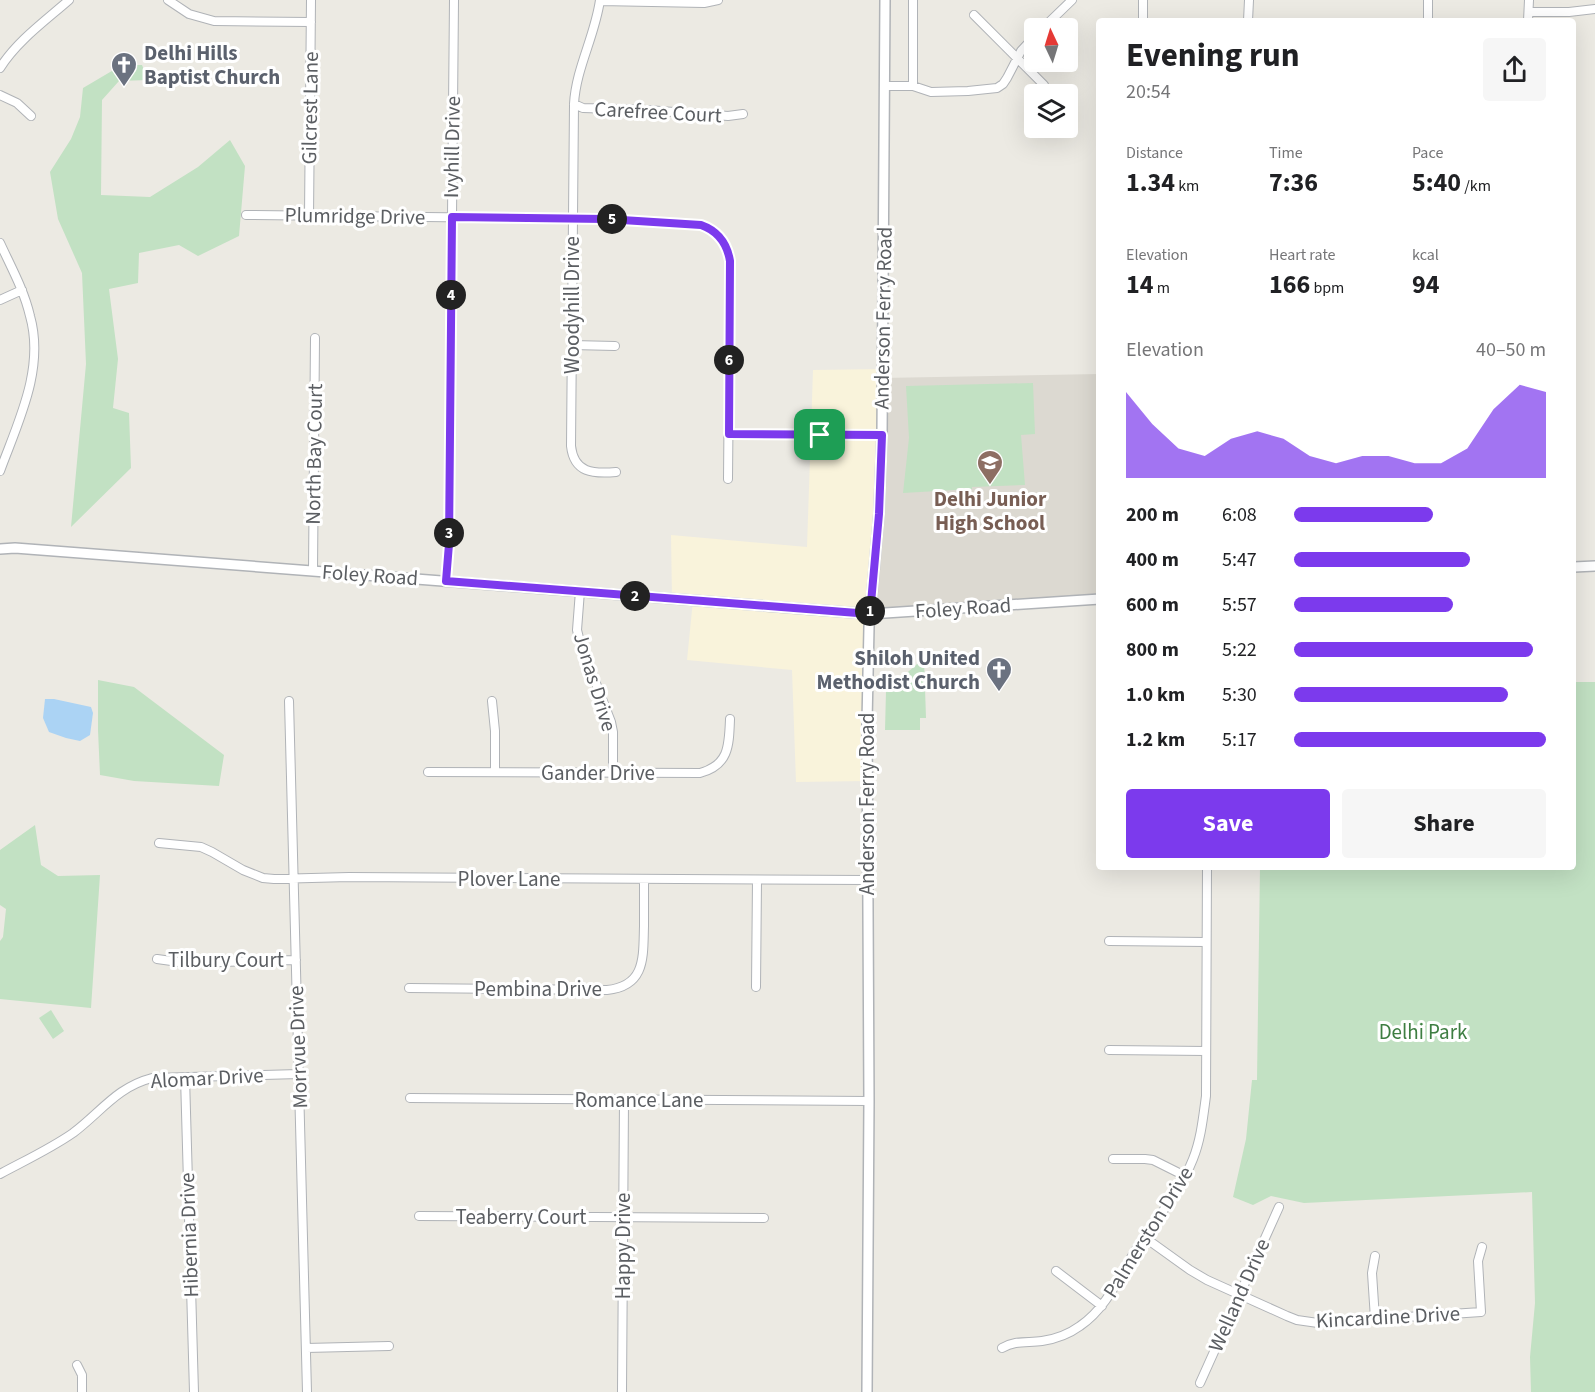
<!DOCTYPE html>
<html lang="en">
<head>
<meta charset="utf-8">
<style>
	body { margin:0; font-family:"Source Sans 3",sans-serif; background:#f6f6f6; color:#202124; height:100vh; display:flex; flex-direction:column; font-size:22px; white-space:nowrap }
	* { box-sizing:border-box; margin:0 }
	p { font-size:20px; color:#757577 }
	.icon { flex:none; width:33px; height:33px; fill:none; stroke:currentColor; stroke-width:2; stroke-linecap:round; stroke-linejoin:round }
	.map { position:relative; flex:1; overflow:hidden }
	.details { position:absolute; left:1096px; top:18px; width:480px; height:852px; display:flex; flex-direction:column; background:#fff; border-radius:6px; box-shadow:0 6px 24px #0002 }
	.details>* { flex:none }
	.needle { width:39px; rotate:356deg }
	.buttons { position:absolute; left:1024px; top:18px; display:grid; gap:12px }
	.buttons a { display:grid; place-items:center; width:54px; height:54px; border-radius:6px; background:#fff; box-shadow:0 6px 24px #0002; font-size:30px }
	.pin { position:absolute; display:grid; place-items:center; width:51px; height:51px; color:#fff; margin:-26px; border-radius:12px; box-shadow:0 3px 9px #0006 }
	.km { position:absolute; width:30px; height:30px; margin:-15px; border-radius:50%; background:#222; color:#fff; font-size:16px; line-height:30px; text-align:center }
	.round { display:grid; place-items:center; flex:none; width:63px; height:63px; border-radius:6px; background:#f6f6f6 }
	.headline { display:flex; align-items:center; justify-content:space-between; height:102px; padding:0 30px }
	h1 { font-size:33px; font-weight:700; line-height:45px }
	.figures { display:grid; grid-template-columns:repeat(3,1fr); gap:9px; height:102px; padding:6px 30px }
	.figures div { display:grid; align-content:center }
	.figures b { font-size:26px; font-weight:700 }
	.figures small { font-size:16px; font-weight:400 }
	.figures p { font-size:16px }
	.chart { height:168px; padding:12px 30px }
	.chart p { display:flex; justify-content:space-between }
	.chart svg { width:100%; height:108px; margin-top:6px; fill:#7c3aed; opacity:.7 }
	.button { display:flex; gap:12px; margin-top:auto; padding:12px 30px }
	.button a { flex:1; height:69px; border-radius:6px; background:#7c3aed; color:#fff; font-size:24px; font-weight:700; line-height:69px; text-align:center }
	.button a+a { background:#f6f6f6; color:#202124 }
	ul { padding:0 30px; list-style:none; font-size:20px }
	li { display:grid; grid-template-columns:96px 72px 1fr; align-items:center; height:45px }
	li i { height:15px; border-radius:8px; background:#7c3aed }
	.map>svg:first-child { display:block }
	.commercial { fill:#f9f3db }
	.education { fill:#dcd9d1 }
	.green { fill:#c2e1c3 }
	.water { fill:#abd3f4 }
	.lines { fill:none; stroke-linecap:round; stroke-linejoin:round }
	.minor-casing { stroke:#b0b3b7; stroke-width:10 }
	.tertiary-casing { stroke:#b0b3b7; stroke-width:12 }
	.minor { stroke:#fff; stroke-width:8 }
	.tertiary { stroke:#fff; stroke-width:9 }
	.route-casing { stroke:#fff; stroke-width:12 }
	.route { stroke:#7c3aed; stroke-width:8 }
	.labels { text-anchor:middle; stroke-width:6; stroke-linejoin:round; paint-order:stroke }
	.worship-label { font-size:21px; font-weight:bold; fill:#5b616d; stroke:#fff; text-anchor:start }
	.street-label { font-size:21px; fill:#5b5e62; stroke:#fff }
	.education-label { font-size:21px; font-weight:bold; fill:#785e54; stroke:#fff }
	.park-label { font-size:21px; fill:#3e7e42; stroke:#fff }
</style>
</head>
<body>
<div class="map">
<svg width="1595" height="1392" viewBox="0 0 1595 1392">
	<rect width="100%" height="100%" fill="#eceae3"/>
	<path class="commercial" d="M882 369 871 599 867 781 796 782 792 670 687 660 693 600 672 599 671 535 807 547 813 370Z"/>
	<path class="education" d="M1099 374V599L870 614 882 378Z"/>
	<path class="green" d="M122 65H142L148 80 119 81 102 100 101 195 150 197 198 167 230 140 245 166 239 236 198 256 179 245 139 253 138 283 109 289 118 359 113 408 129 413 131 468 71 527 86 364 82 273 58 219 50 172 71 139 80 117 83 88Z
		M1033 383 1035 434 1021 435 1025 485 972 487V489L903 493 909 438 906 386Z
		M924 658 926 718H920V730H885L886 691Z
		M98 680 134 687 224 755 219 786 134 781 100 775 98 730Z
		M1574 682H1595V1392H1531L1530 1357 1535 1303 1532 1192 1304 1203 1271 1196 1253 1205 1233 1197 1246 1139 1252 1080H1257L1260 867H1574Z
		M35 825 41 865 58 876 100 875 91 1008 0 999V941L3 937 6 909 0 905V850Z
		M51 1010 64 1031 53 1039 39 1018Z"/>
	<path class="water" d="M45 699H54L91 707 93 713 90 735 80 741 66 738 49 732 43 718Z"/>
	<g class="lines">
		<defs>
			<path id="minor" d="M168 0 189 14 214 21 311 22
				M600 0C595 36 576 68 574 104L571 446C574 473 593 474 616 472
				M600 1 704 3 718 0
				M1529 12H1569L1595 9
				M974 15 1044 85
				M1143 21V0
				M1248 21 1249 0
				M1428 21V0
				M1528 21 1529 0
				M1043 28 1072 0
				M0 68C17 41 45 21 69 0
				M885 86H913L931 92 968 91 997 88 1003 84 1007 78 1021 51 1035 36
				M913 86V0
				M0 95 17 103 31 116
				M574 104 583 108 647 110 728 116 743 114
				M246 215 607 219 701 225C718 231 727 243 730 260L728 479
				M309 216 311 0
				M0 243C11 267 24 290 30 316 45 369 18 422 0 471
				M0 300 22 290
				M572 345 615 346
				M729 434 882 435
				M313 571 315 338
				M446 581 449 544 454 0
				M580 591 577 630 580 642 611 722 613 732V773
				M289 701 307 1392
				M492 701 495 731V772
				M428 772 700 773C729 765 729 746 730 719
				M159 843 201 847 212 852 243 870 263 878 274 879 349 877 867 880
				M1109 941 1206 942
				M157 959 186 963 296 960
				M756 987 757 880
				M409 988 607 990C646 986 643 957 644 926 644 911 644 895 644 880
				M1109 1050 1206 1051
				M185 1077 194 1392
				M410 1098 869 1101
				M1113 1159H1145L1153 1160 1185 1176
				M0 1174C24 1161 50 1149 73 1133 101 1112 117 1087 152 1078L299 1074
				M419 1216 764 1218
				M1144 1237 1190 1270 1207 1280 1287 1316 1297 1320 1318 1323 1481 1312 1478 1261 1482 1247
				M1056 1271 1102 1306
				M1375 1319 1372 1273 1375 1256
				M306 1348 389 1346
				M1002 1348C1015 1340 1028 1343 1042 1341 1056 1339 1069 1334 1080 1326 1107 1308 1120 1275 1137 1248 1156 1219 1180 1192 1193 1159 1201 1139 1203 1118 1206 1096L1207 867
				M77 1365 82 1375V1392
				M1200 1383 1279 1207
				M622 1392 624 1100"/>
			<path id="tertiary" d="M0 549 15 548 870 614 1100 599
				M1574 567 1595 566
				M867 1392 869 1101 867 722 869 627 879 514 882 435 885 0"/>
		</defs>
		<use href="#minor" class="minor-casing"/>
		<use href="#tertiary" class="tertiary-casing"/>
		<use href="#minor" class="minor"/>
		<use href="#tertiary" class="tertiary"/>
	</g>
	<g class="lines">
		<defs>
			<path id="route" d="M452 217 606 219 701 225C718 231 727 243 730 261L729 434 882 435 879 514 870 614 446 581 449 544Z"/>
		</defs>
		<use href="#route" class="route-casing"/>
		<use href="#route" class="route"/>
	</g>
	<defs>
		<symbol id="church-pin" viewBox="-11 -11 22 30"><path d="M0 17L-7.5 6A9.5 9.5 0 1 1 7.5 6Z" fill="#6b7280" stroke="#fff"/><path d="M-1.2-6h2.4v3.5h3.3v2.4h-3.3V6h-2.4V-.1h-3.3v-2.4h3.3Z" fill="#fff"/></symbol>
		<symbol id="school-pin" viewBox="-11 -11 22 30"><path d="M0 17L-7.5 6A9.5 9.5 0 1 1 7.5 6Z" fill="#8d6e63" stroke="#fff"/><path d="M0-5L7-2L0 1L-7-2ZM-4 1L0 2.5L4 1V4Q0 6-4 4Z" fill="#fff"/></symbol>
	</defs>
	<g fill-rule="evenodd">
		<use href="#church-pin" x="109" y="50" width="30" height="40"/>
		<use href="#school-pin" x="975" y="448" width="30" height="40"/>
		<use href="#church-pin" x="984" y="655" width="30" height="40"/>
	</g>
	<g class="labels">
		<g class="worship-label">
			<text x="144" y="60">Delhi Hills<tspan x="144" dy="24">Baptist Church</tspan></text>
			<text x="980" y="665" text-anchor="end">Shiloh United<tspan x="980" dy="24">Methodist Church</tspan></text>
		</g>
		<g class="street-label">
			<text transform="translate(310 108) rotate(-89)" y="7">Gilcrest Lane</text>
			<text transform="translate(658 112) rotate(3)" y="7">Carefree Court</text>
			<text transform="translate(452 147) rotate(-89)" y="7">Ivyhill Drive</text>
			<text transform="translate(355 216) rotate(1)" y="7">Plumridge Drive</text>
			<text transform="translate(572 305) rotate(-90)" y="7">Woodyhill Drive</text>
			<text transform="translate(883 318) rotate(-89)" y="7">Anderson Ferry Road</text>
			<text transform="translate(314 454) rotate(-89)" y="7">North Bay Court</text>
			<text transform="translate(370 575) rotate(4)" y="7">Foley Road</text>
			<text transform="translate(963 608) rotate(-4)" y="7">Foley Road</text>
			<text transform="translate(595 682) rotate(73)" y="7">Jonas Drive</text>
			<text x="598" y="780">Gander Drive</text>
			<text transform="translate(867 804) rotate(-90)" y="7">Anderson Ferry Road</text>
			<text x="509" y="886">Plover Lane</text>
			<text x="226" y="967">Tilbury Court</text>
			<text x="538" y="996">Pembina Drive</text>
			<text transform="translate(298 1047) rotate(-92)" y="7">Morrvue Drive</text>
			<text transform="translate(207 1078) rotate(-3)" y="7">Alomar Drive</text>
			<text x="639" y="1107">Romance Lane</text>
			<text x="521" y="1224">Teaberry Court</text>
			<text transform="translate(1148 1232) rotate(-58)" y="7">Palmerston Drive</text>
			<text transform="translate(189 1235) rotate(-92)" y="7">Hibernia Drive</text>
			<text transform="translate(623 1246) rotate(-90)" y="7">Happy Drive</text>
			<text transform="translate(1239 1295) rotate(-66)" y="7">Welland Drive</text>
			<text transform="translate(1388 1317) rotate(-3)" y="7">Kincardine Drive</text>
		</g>
		<g class="education-label">
			<text x="990" y="506">Delhi Junior<tspan x="990" dy="24">High School</tspan></text>
		</g>
		<g class="park-label">
			<text x="1423" y="1039">Delhi Park</text>
		</g>
	</g>
</svg>
<div class="buttons">
<a><svg class="needle" viewBox="-14 -14 28 28"><path d="M0-13l5 13h-10z" fill="#e53935"/><path d="M0 13l5-13h-10z" fill="#757577"/></svg></a>
<a><svg class="icon" aria-label="layers" viewBox="0 0 24 24"><path d="M12 4l9 5-9 5-9-5zM3 14l9 5 9-5"/></svg></a>
</div>
<div class="pin" style="left:820px;top:435px;background:#1e9e55"><svg class="icon" aria-label="arrive" viewBox="0 0 24 24"><path d="M6 21V4h12l-3 4 3 4H6"/></svg></div>
<b class="km" style="left:870px;top:611px">1</b>
<b class="km" style="left:635px;top:596px">2</b>
<b class="km" style="left:449px;top:533px">3</b>
<b class="km" style="left:451px;top:295px">4</b>
<b class="km" style="left:612px;top:219px">5</b>
<b class="km" style="left:729px;top:360px">6</b>
<section class="details">
<div class="headline"><div><h1>Evening run</h1><p>20:54</p></div><a class="round"><svg class="icon" aria-label="share" viewBox="0 0 24 24"><path d="M12 15V3M7 8l5-5 5 5M5 13v7h14v-7"/></svg></a></div>
<div class="figures">
<div><p>Distance</p><b>1.34<small> km</small></b></div>
<div><p>Time</p><b>7:36</b></div>
<div><p>Pace</p><b>5:40<small> /km</small></b></div>
</div>
<div class="figures">
<div><p>Elevation</p><b>14<small> m</small></b></div>
<div><p>Heart rate</p><b>166<small> bpm</small></b></div>
<div><p>kcal</p><b>94</b></div>
</div>
<div class="chart"><p><span>Elevation</span>40–50 m</p>
<svg viewBox="0 0 160 44" preserveAspectRatio="none"><path d="M0 44V9L10 22L20 32L30 35L40 28L50 25L60 28L70 35L80 38L90 35L100 35L110 38L120 38L130 32L140 16L150 6L160 9V44z"/></svg>
</div>
<ul>
<li><b>200 m</b>6:08<i style="width:55%"></i></li>
<li><b>400 m</b>5:47<i style="width:70%"></i></li>
<li><b>600 m</b>5:57<i style="width:63%"></i></li>
<li><b>800 m</b>5:22<i style="width:95%"></i></li>
<li><b>1.0 km</b>5:30<i style="width:85%"></i></li>
<li><b>1.2 km</b>5:17<i style="width:100%"></i></li>
</ul>
<div class="button"><a>Save</a><a>Share</a></div>
</section>
</div>
</body>
</html>
